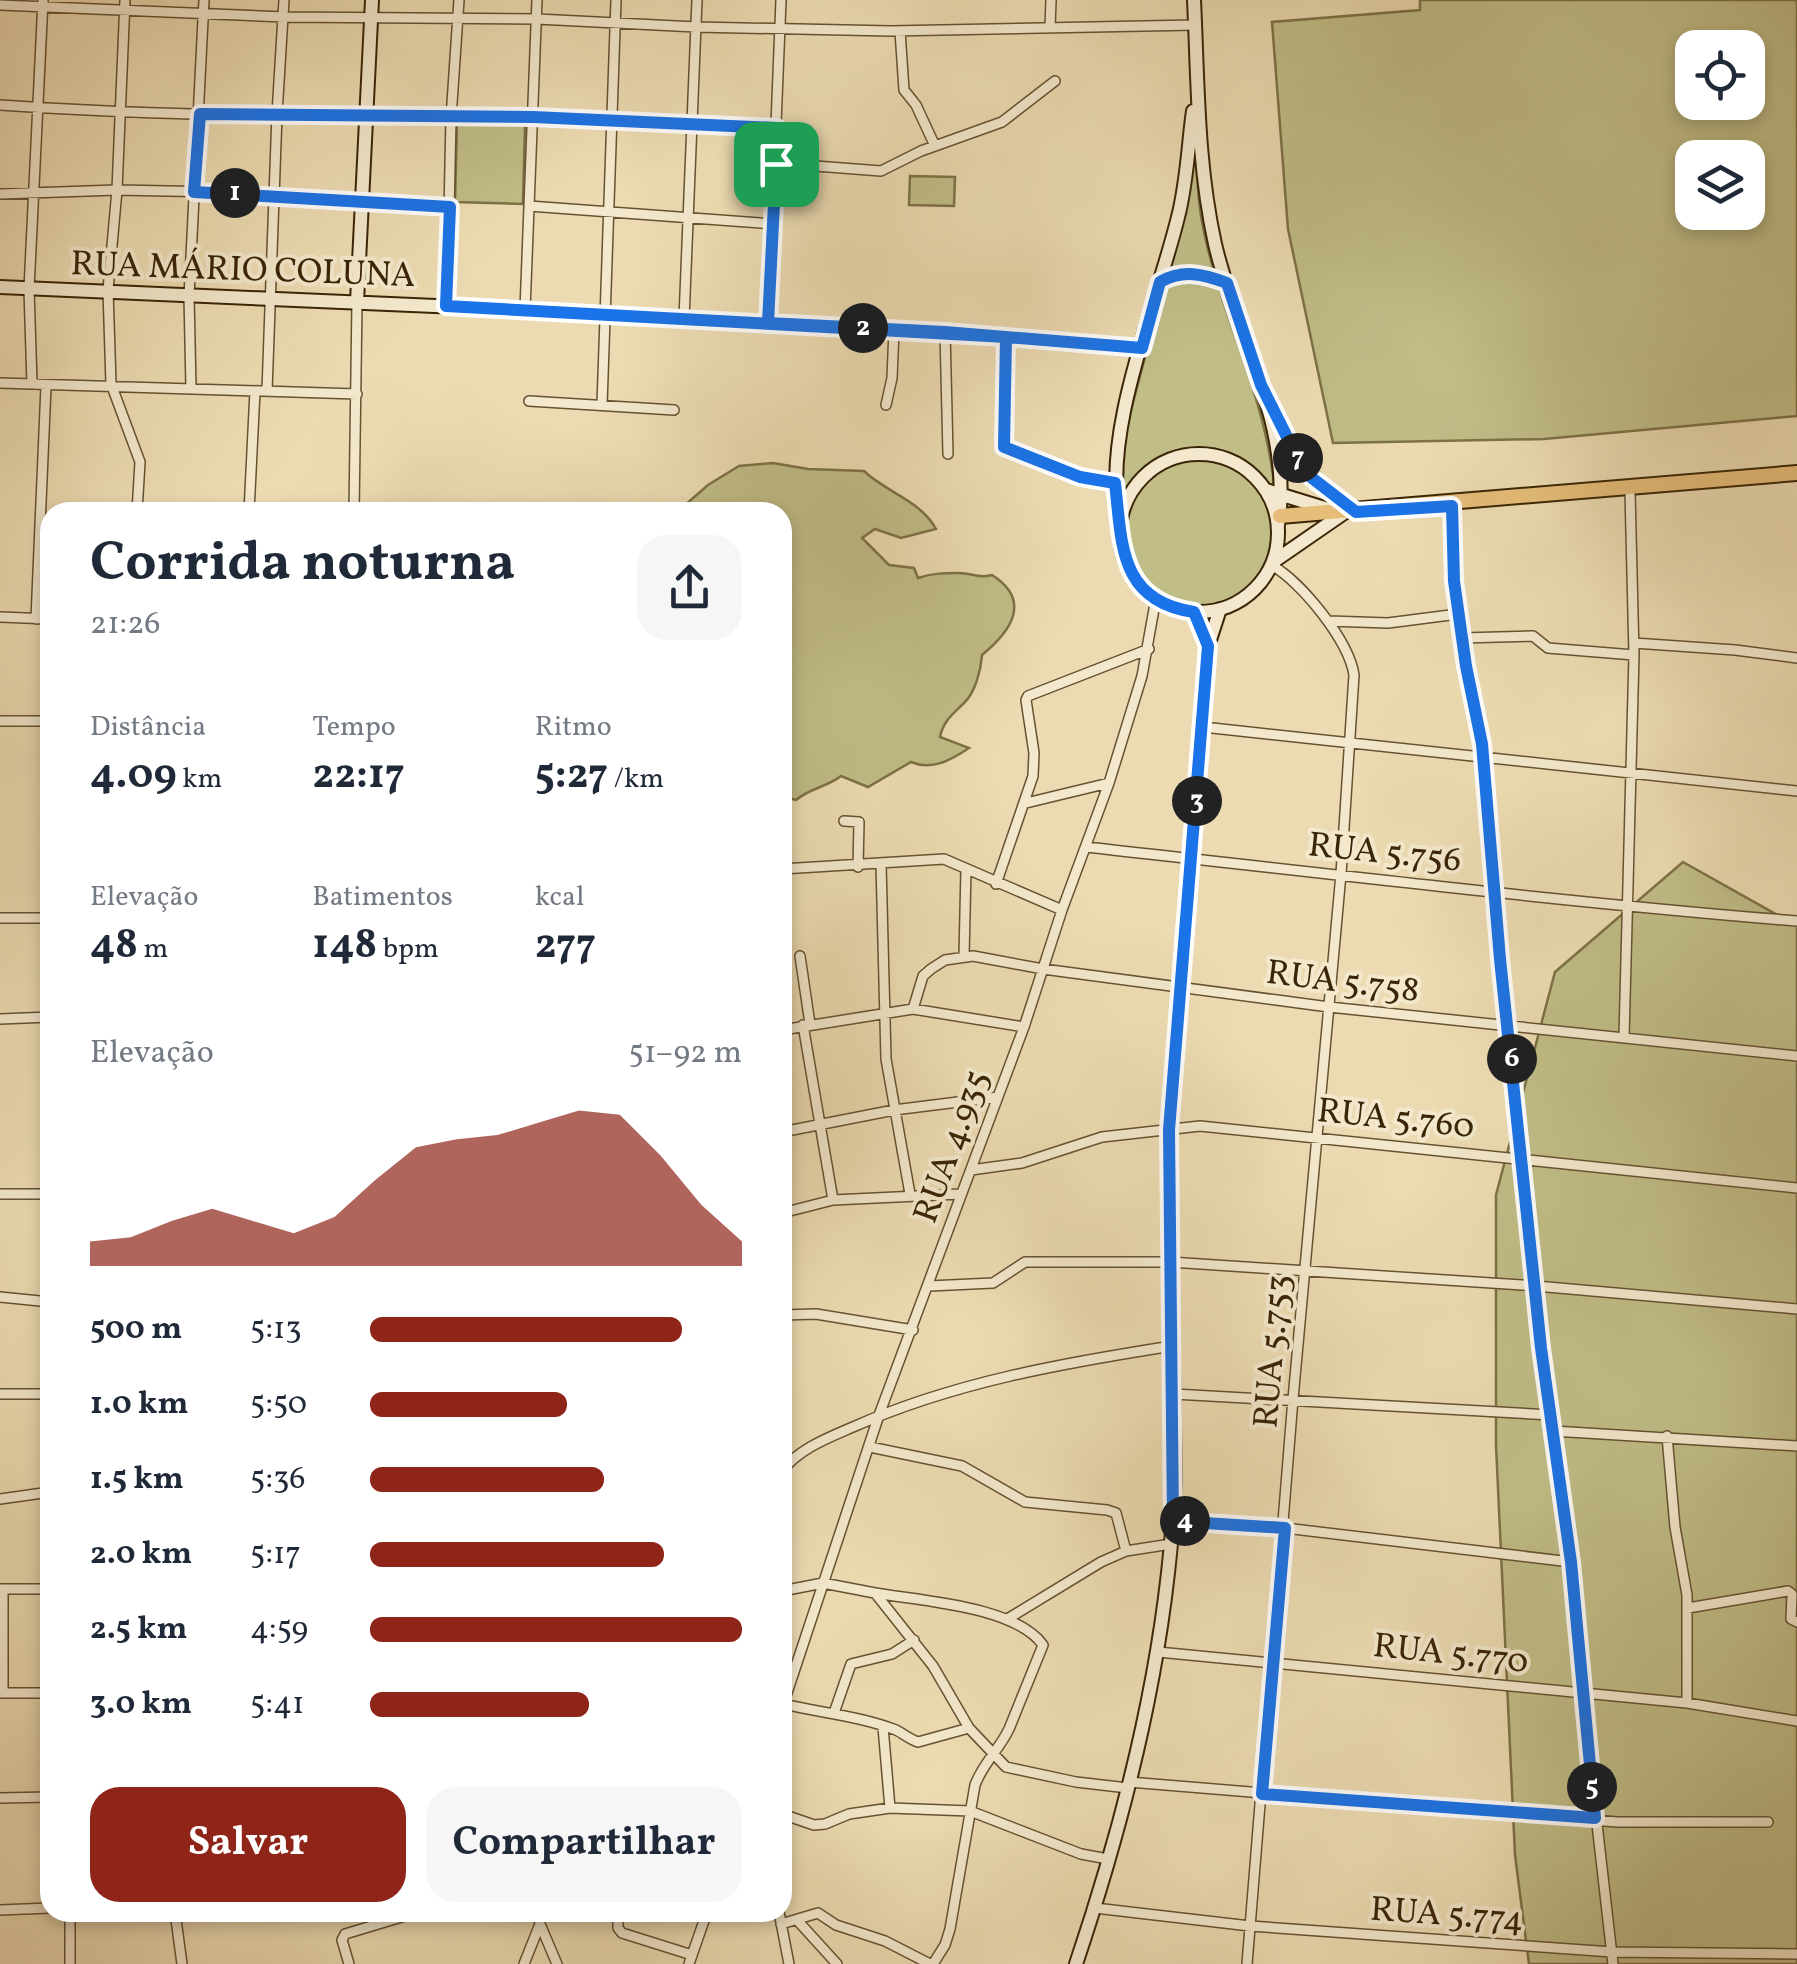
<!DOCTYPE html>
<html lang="pt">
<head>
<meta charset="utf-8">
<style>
	body { margin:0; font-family:Vollkorn,serif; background:#f6f6f7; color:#1f2937; height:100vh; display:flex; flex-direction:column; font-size:38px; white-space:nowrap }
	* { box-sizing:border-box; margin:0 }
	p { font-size:32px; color:#747a83 }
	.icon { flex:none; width:55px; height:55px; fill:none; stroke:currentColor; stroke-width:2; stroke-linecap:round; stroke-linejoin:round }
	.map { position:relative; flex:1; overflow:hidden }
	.drawer { position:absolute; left:40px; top:502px; width:752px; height:1420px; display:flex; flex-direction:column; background:#fff; border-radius:30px; box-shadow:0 5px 15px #0003 }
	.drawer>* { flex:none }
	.buttons { position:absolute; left:1675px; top:30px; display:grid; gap:20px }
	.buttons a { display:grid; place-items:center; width:90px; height:90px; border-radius:20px; background:#fff; box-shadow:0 5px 15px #0003; font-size:50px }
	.pin { position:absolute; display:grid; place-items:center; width:85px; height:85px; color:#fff; margin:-42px; border-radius:20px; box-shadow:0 5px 15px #0006 }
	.km { position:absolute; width:50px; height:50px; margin:-25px; border-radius:50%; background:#222; color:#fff; font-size:28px; line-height:50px; text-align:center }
	.round { display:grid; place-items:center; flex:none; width:105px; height:105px; border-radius:30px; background:#f6f6f7 }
	.summary { display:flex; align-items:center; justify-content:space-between; height:170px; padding:0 50px }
	h1 { font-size:55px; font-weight:700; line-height:75px }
	.figures { display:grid; grid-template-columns:repeat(3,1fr); gap:15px; height:170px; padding:10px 50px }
	.figures div { display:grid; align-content:center }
	.figures b { font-size:42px; font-weight:700 }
	.figures small { font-size:28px; font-weight:400 }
	.figures p { font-size:28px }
	.chart { height:280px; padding:20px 50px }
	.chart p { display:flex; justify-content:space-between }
	.chart svg { width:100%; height:180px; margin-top:10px; fill:#8f2418; opacity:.7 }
	.cta { display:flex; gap:20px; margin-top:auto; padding:20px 50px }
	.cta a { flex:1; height:115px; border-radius:30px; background:#8f2418; color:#fff; font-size:40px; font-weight:700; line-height:115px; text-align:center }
	.cta a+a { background:#f6f6f7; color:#1f2937 }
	ul { padding:0 50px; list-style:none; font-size:32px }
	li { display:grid; grid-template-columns:160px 120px 1fr; align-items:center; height:75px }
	li i { height:25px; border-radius:12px; background:#8f2418 }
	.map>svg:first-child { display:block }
	.green { fill:#c0bd87; stroke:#7d7146; stroke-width:2.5; fill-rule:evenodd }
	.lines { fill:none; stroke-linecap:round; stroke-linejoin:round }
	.street-casing { stroke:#665231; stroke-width:12 }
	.secondary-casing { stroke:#3a2506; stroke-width:16 }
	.primary-casing { stroke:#3a2506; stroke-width:18 }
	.street { stroke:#f3e8cd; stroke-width:9 }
	.secondary { stroke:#f3e8cd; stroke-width:12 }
	.primary { stroke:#e6be79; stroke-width:14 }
	.route-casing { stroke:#fff; stroke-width:20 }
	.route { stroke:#1a73e8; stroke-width:12 }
	.labels { text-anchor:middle; stroke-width:8; stroke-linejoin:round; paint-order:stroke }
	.street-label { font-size:35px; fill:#3a2506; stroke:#f3e8cd }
</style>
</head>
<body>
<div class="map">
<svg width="1797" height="1964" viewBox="0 0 1797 1964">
	<rect width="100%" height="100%" fill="#ecdbb2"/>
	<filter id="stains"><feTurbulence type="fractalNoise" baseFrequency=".002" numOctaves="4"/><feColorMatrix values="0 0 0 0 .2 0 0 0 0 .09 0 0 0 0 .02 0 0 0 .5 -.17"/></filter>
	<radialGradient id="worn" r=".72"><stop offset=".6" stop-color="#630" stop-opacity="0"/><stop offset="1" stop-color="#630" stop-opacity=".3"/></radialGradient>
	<path class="green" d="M1420 0H1797V416L1544 439 1333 443 1288 229 1272 22 1420 10ZM1692 48H1748V102H1692ZM1692 158H1748V212H1692Z
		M1197 86C1198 130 1194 178 1202 222 1220 317 1267 395 1275 494 1277 511 1279 529 1277 547 1267 621 1160 634 1128 568 1114 538 1116 496 1117 463L1168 270Z
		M457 121 525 123 523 204 455 202Z
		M910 176 955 177 954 206 909 205Z
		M773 463 808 469 864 471C887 493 920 500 936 529L901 538 875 529 862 538 889 565 914 568 918 578C932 573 945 573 959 573 972 573 979 579 992 575 1033 601 1010 632 982 655 981 670 975 693 964 703 953 714 943 721 940 737L969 748C951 760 932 771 911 762L868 787 841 776C827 787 810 788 796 800L783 797 782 512H677L708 485 739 466Z
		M1683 862 1797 926V1964H1529L1515 1855 1496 1445V1195L1555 972Z"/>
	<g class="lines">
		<defs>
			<path id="street" d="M125 0 117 190 108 290 111 384 140 462 137 512
				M0 5 284 17 537 19 696 27 891 31 1195 25
				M1050 28 1051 0
				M900 31 904 90 916 105 935 146
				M0 105C259 123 518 113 777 128
				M776 163 881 171 921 151 1002 122 1055 81
				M0 194 117 190 219 192 450 207
				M529 206 773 224
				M447 307 451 118 459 0
				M525 310 537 0
				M684 319 697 0
				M768 323 781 0
				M945 332 948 454
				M1005 337 1004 447 1080 477 1115 483
				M0 383 357 394
				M32 384 29 289 43 0
				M191 388 189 296 204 0
				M267 391 277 114 284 0
				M529 401 674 410
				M602 405 616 0
				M886 405 892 378 894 330
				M1452 506 1454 581 1466 666 1482 744 1500 959 1541 1348 1571 1562 1582 1693 1613 1964
				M249 512 255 391
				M354 512 357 302
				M0 617 50 619
				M36 619 46 386
				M1329 621 1388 623 1458 614
				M1462 638 1533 636 1548 648 1634 655
				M1634 643 1735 650 1797 658
				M0 721H50
				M48 721 50 740
				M1203 727 1797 791
				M1026 803 1109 783
				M844 821 859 822 858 867
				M1086 847C1323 873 1560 902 1797 921
				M881 864 886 1059 910 1194
				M782 869 944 859 1062 910
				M996 884 1033 776 1034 753 1026 700 1028 696 1149 649
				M0 918H50
				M800 956 810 1024
				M964 956 966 869
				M913 1009 923 976 931 969 945 960 973 956 1043 969 1329 1007 1797 1056
				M0 1019 50 1017
				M803 1025 833 1200
				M782 1030 913 1009 1024 1027
				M1624 1037 1634 655 1630 491
				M782 1132 894 1110 998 1097
				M971 1170 1022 1163 1102 1137 1200 1126 1797 1188
				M0 1194H50
				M782 1213 833 1200 960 1194
				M929 1286 993 1283 1025 1262H1170L1536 1286 1797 1309
				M0 1297 50 1302
				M782 1315 816 1314 913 1330
				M0 1394H50
				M1174 1394 1551 1415
				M1553 1431 1797 1446
				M1667 1436 1675 1527 1687 1595V1703
				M870 1447 962 1466 1025 1502 1107 1510 1116 1513 1126 1551
				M782 1471C800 1448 828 1438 853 1427 954 1382 1064 1363 1172 1346
				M0 1499 50 1492
				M1173 1521 1285 1528 1571 1562
				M0 1589H50
				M3 1589V1693
				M782 1591 823 1583 875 1593 933 1666 969 1728 1006 1767 1076 1782 1128 1788
				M875 1593C921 1601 1015 1606 1043 1645L1009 1729C999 1750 983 1763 975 1785L950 1929 945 1945 933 1964
				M1688 1608 1788 1591 1792 1594 1791 1619 1797 1622
				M1009 1618 1101 1562 1126 1551 1171 1544
				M1158 1652 1687 1703 1797 1721
				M0 1693H50
				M784 1704C821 1713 860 1716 896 1730 904 1734 909 1739 918 1742L969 1728
				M782 1708 879 1415 1024 1027 1062 910 1109 783 1142 676 1154 609 1158 601
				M834 1713 851 1664 892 1654 914 1640
				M883 1727 890 1808
				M1129 1782 1617 1822H1768
				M0 1798 50 1797
				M782 1814 814 1825 825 1824 849 1814 890 1808 970 1811 1081 1854 1108 1859
				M1095 1908 1250 1926 1612 1952 1797 1954
				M0 1910 50 1908
				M70 1912V1964
				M175 1912 182 1964
				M414 1912H444
				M497 1912H538
				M538 1912 540 1924 557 1964
				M618 1912V1928L622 1933 692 1955
				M779 1912 789 1964
				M797 1920 837 1964
				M781 1924 818 1913 836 1925 885 1941 930 1964
				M349 1964 342 1940 345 1934 415 1913
				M524 1964 540 1924
				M689 1964 707 1912
				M1247 1964 1293 1399 1341 874 1354 675C1349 641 1301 581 1271 565"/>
			<path id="secondary" d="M1194 0C1198 82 1197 163 1215 244 1236 336 1294 427 1278 525
				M1159 282C1183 269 1203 274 1227 283
				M0 287 525 310 945 332 1141 348
				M357 302 372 0
				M1273 410C1297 461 1310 479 1356 512
				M1120 533a79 79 0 1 1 158 0a79 79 0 1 1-158 0Z
				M1266 490 1331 510
				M1120 516C1101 434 1158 300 1178 217 1187 183 1188 146 1193 111
				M1273 562 1344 513
				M1194 612 1208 646
				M1076 1964C1128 1809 1168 1647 1175 1484L1169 1129 1208 646 1220 609"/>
			<path id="primary" d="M1280 516 1797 473"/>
		</defs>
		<use href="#street" class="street-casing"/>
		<use href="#secondary" class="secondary-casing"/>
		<use href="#primary" class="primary-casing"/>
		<use href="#street" class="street"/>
		<use href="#secondary" class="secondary"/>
		<use href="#primary" class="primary"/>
	</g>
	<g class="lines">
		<defs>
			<path id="route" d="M776 164 777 128 533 117 200 114 194 192 450 207 446 306 1006 337 1004 447 1080 477 1115 483C1122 542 1118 601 1194 612L1208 646 1169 1130 1173 1521 1285 1528 1262 1794 1595 1818 1571 1562 1541 1348 1500 959 1482 744 1466 666 1454 581 1452 506 1356 512 1312 478 1298 459 1261 385 1227 283C1203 274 1183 269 1160 282L1142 348 945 332 768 323 776 164"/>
		</defs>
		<use href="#route" class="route-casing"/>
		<use href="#route" class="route"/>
	</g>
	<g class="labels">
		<g class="street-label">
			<text transform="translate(243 268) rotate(2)" y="12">RUA MÁRIO COLUNA</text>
			<text transform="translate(1385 851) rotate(6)" y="12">RUA 5.756</text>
			<text transform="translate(1343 980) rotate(7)" y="12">RUA 5.758</text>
			<text transform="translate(1396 1117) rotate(6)" y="12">RUA 5.760</text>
			<text transform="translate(950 1146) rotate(-70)" y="12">RUA 4.935</text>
			<text transform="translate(1271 1351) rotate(-85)" y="12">RUA 5.753</text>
			<text transform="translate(1451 1652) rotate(6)" y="12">RUA 5.770</text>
			<text transform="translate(1447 1913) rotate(4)" y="12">RUA 5.774</text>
		</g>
	</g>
	<rect width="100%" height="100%" filter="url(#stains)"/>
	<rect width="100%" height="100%" fill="url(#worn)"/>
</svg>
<div class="buttons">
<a><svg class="icon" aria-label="locate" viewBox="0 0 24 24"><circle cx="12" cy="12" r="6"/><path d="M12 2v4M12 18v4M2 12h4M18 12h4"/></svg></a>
<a><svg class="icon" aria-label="layers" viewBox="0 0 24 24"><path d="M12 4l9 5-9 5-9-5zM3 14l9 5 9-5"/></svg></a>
</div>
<div class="pin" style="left:776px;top:164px;background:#1e9e55"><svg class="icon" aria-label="arrive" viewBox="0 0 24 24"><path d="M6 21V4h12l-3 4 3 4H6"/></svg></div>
<b class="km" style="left:235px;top:193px">1</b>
<b class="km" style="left:863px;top:328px">2</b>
<b class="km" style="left:1197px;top:801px">3</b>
<b class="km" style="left:1185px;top:1521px">4</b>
<b class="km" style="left:1592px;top:1787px">5</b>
<b class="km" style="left:1512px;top:1059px">6</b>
<b class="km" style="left:1298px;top:458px">7</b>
<section class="drawer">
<div class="summary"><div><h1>Corrida noturna</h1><p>21:26</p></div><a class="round"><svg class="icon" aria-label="share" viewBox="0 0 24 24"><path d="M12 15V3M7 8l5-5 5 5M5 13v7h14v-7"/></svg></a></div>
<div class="figures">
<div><p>Distância</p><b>4.09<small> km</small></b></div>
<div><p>Tempo</p><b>22:17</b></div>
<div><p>Ritmo</p><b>5:27<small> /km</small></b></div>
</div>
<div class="figures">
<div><p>Elevação</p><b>48<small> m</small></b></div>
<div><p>Batimentos</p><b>148<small> bpm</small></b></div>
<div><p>kcal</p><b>277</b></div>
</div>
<div class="chart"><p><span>Elevação</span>51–92 m</p>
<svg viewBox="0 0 160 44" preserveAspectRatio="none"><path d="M0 44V38L10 37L20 33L30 30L40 33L50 36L60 32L70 23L80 15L90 13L100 12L110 9L120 6L130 7L140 17L150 29L160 38V44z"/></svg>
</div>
<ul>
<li><b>500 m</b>5:13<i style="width:84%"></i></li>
<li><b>1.0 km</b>5:50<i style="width:53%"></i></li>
<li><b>1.5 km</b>5:36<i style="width:63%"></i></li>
<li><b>2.0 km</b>5:17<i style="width:79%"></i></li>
<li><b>2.5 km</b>4:59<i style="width:100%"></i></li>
<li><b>3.0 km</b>5:41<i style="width:59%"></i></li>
</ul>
<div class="cta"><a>Salvar</a><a>Compartilhar</a></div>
</section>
</div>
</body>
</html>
